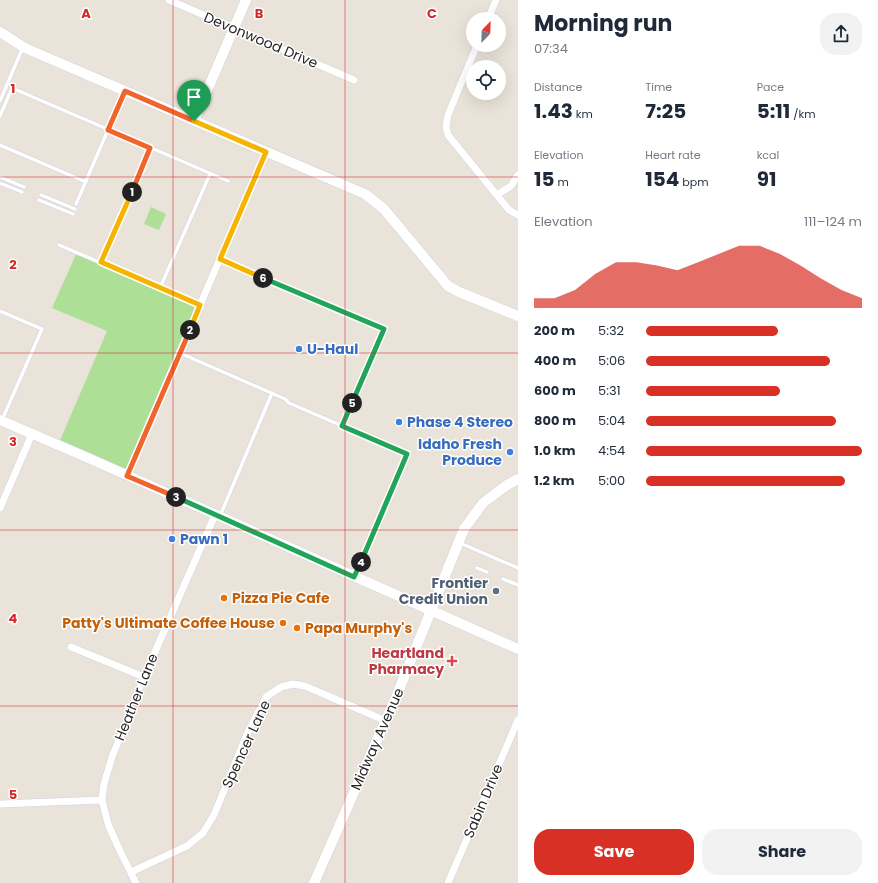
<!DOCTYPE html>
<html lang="en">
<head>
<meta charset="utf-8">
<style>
	body { margin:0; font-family:Poppins,sans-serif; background:#f2f2f3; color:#1f2937; height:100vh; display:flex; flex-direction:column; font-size:15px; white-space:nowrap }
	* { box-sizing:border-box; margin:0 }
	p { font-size:13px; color:#747a83 }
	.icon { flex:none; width:22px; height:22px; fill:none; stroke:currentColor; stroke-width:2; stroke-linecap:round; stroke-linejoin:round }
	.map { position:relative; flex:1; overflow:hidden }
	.panel { display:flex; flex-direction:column; background:#fff; width:360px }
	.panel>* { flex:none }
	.needle { width:26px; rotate:23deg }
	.tools { position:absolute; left:466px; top:12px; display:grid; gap:8px }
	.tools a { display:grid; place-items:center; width:40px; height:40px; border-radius:50%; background:#fff; box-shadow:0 4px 16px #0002; font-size:20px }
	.pin { position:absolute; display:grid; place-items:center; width:34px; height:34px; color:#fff; margin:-41px -17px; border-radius:50% 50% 50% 0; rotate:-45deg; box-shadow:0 0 4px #0007 }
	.pin .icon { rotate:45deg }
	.km { position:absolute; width:20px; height:20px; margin:-10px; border-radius:50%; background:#222; color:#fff; font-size:11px; line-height:20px; text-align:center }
	.round { display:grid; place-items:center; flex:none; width:42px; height:42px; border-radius:16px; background:#f2f2f3 }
	.headline { display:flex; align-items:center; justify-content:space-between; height:68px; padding:0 16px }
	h1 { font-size:22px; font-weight:700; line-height:30px }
	.figures { display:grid; grid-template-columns:repeat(3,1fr); gap:6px; height:68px; padding:4px 16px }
	.figures div { display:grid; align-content:center }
	.figures b { font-size:20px; font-weight:700 }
	.figures small { font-size:11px; font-weight:400 }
	.figures p { font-size:11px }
	.chart { height:112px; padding:8px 16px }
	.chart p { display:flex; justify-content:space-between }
	.chart svg { width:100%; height:72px; margin-top:4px; fill:#d93025; opacity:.7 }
	.primary-button { display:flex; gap:8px; margin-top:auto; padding:8px 16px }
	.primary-button a { flex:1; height:46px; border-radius:16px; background:#d93025; color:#fff; font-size:16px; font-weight:700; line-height:46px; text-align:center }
	.primary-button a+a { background:#f2f2f3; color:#1f2937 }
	ul { padding:0 16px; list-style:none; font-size:13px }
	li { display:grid; grid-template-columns:64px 48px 1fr; align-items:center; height:30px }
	li i { height:10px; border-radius:5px; background:#d93025 }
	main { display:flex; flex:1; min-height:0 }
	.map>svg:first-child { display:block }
	.green { fill:#aedf97 }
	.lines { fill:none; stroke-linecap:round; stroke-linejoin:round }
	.lane-casing { stroke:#cfd2e0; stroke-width:4.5 }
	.street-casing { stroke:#cfd2e0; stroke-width:8 }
	.secondary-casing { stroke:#cfd2e0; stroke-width:11 }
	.lane { stroke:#fff; stroke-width:3.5 }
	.street { stroke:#fff; stroke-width:7 }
	.secondary { stroke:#fff; stroke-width:10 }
	.split-1-casing { stroke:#fff; stroke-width:8 }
	.split-2-casing { stroke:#fff; stroke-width:8 }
	.split-3-casing { stroke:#fff; stroke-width:8 }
	.split-4-casing { stroke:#fff; stroke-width:8 }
	.split-5-casing { stroke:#fff; stroke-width:8 }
	.split-6-casing { stroke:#fff; stroke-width:8 }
	.split-7-casing { stroke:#fff; stroke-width:8 }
	.split-1 { stroke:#f0652b; stroke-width:5 }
	.split-2 { stroke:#f5b400; stroke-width:5 }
	.split-3 { stroke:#f0652b; stroke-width:5 }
	.split-4 { stroke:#22a559; stroke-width:5 }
	.split-5 { stroke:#22a559; stroke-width:5 }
	.split-6 { stroke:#22a559; stroke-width:5 }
	.split-7 { stroke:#f5b400; stroke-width:5 }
	.grid { fill:none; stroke:#d62828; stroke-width:1; stroke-opacity:0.55 }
	.shop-dot { fill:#3f7fe0; stroke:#fff; stroke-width:1.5 }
	.service-dot { fill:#5c6f8a; stroke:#fff; stroke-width:1.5 }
	.food-dot { fill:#e8710a; stroke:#fff; stroke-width:1.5 }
	.health-dot { fill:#e0444e; stroke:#fff; stroke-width:1.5 }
	.labels { text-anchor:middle; stroke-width:3; stroke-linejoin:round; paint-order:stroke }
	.street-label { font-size:14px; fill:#272727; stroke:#fff }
	.shop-label { font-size:14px; font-weight:bold; fill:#366cbe; stroke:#fff; text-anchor:start }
	.service-label { font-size:14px; font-weight:bold; fill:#4e5e75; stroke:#fff; text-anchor:end }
	.food-label { font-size:14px; font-weight:bold; fill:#c56008; stroke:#fff; text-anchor:start }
	.health-label { font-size:14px; font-weight:bold; fill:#be3a42; stroke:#fff; text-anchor:end }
	.grid-label { font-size:13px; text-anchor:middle; font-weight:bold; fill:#d62828; stroke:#fff; stroke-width:3; stroke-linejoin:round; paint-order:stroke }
</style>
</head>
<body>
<main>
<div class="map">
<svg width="518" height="883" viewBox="0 0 518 883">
	<rect width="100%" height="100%" fill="#eae3d9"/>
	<path class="green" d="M151 207 166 214 159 230 144 224Z
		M77 252 200 305 127 476 58 445 107 331 52 308Z"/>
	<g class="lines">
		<defs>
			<path id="lane" d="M0 101 23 47
				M0 116 12 88 228 181
				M0 145 86 182
				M0 177 24 187
				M0 183 22 192
				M41 195 75 209
				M39 200 73 214
				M76 204 124 93
				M59 245 200 305
				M220 259 384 329 342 427
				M101 262 150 148
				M160 288 210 174
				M0 311 42 329 2 420
				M180 353 285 399 289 403 407 454 355 575
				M220 516 272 393
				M460 543 518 568
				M477 568 487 572
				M503 579 518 585"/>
			<path id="street" d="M169 0 354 80
				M488 19 496 0
				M477 45 448 115 446 126 448 135 509 210 518 215
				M497 195 511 186 518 175
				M127 476 266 151
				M0 508 32 434
				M71 647 144 677
				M1 804 102 800
				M131 872 187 846 203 833 214 815 247 734 266 697 281 687 293 684 305 686 386 721
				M136 883 120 851 108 824 102 800 104 784 112 757 144 677 215 515
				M448 883 518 720"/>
			<path id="secondary" d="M0 32 25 48 365 194 384 209 448 286 459 292 518 316
				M194 121 246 0
				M0 420 86 457 518 649
				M314 883 396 697 464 529 483 503 507 485 518 479"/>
		</defs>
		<use href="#lane" class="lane-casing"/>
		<use href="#street" class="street-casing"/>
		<use href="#secondary" class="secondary-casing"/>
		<use href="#lane" class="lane"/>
		<use href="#street" class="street"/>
		<use href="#secondary" class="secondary"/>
	</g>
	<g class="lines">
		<defs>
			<path id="split-1" d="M132 192 150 148 108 130 125 91 194 121"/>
			<path id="split-2" d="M132 192 101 262 200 305 190 330"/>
			<path id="split-3" d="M176 497 127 476 190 330"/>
			<path id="split-4" d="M176 497 354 577 361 562"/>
			<path id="split-5" d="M352 403 342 426 407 454 361 562"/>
			<path id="split-6" d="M263 278 384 329 352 403"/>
			<path id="split-7" d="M194 121 266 152 220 259 263 278"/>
		</defs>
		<use href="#split-1" class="split-1-casing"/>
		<use href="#split-2" class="split-2-casing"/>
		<use href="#split-3" class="split-3-casing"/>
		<use href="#split-4" class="split-4-casing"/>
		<use href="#split-5" class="split-5-casing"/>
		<use href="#split-6" class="split-6-casing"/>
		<use href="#split-7" class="split-7-casing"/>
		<use href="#split-1" class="split-1"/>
		<use href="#split-2" class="split-2"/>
		<use href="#split-3" class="split-3"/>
		<use href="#split-4" class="split-4"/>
		<use href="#split-5" class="split-5"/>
		<use href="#split-6" class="split-6"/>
		<use href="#split-7" class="split-7"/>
	</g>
	<path class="grid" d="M173 0V883M345 0V883M0 177H518M0 353H518M0 530H518M0 706H518"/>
	<g class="shop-dot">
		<circle cx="299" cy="349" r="4"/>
		<circle cx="399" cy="422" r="4"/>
		<circle cx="510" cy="452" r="4"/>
		<circle cx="172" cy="539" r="4"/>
	</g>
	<circle class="service-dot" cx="496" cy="591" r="4"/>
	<g class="food-dot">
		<circle cx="224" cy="598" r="4"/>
		<circle cx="283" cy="623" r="4"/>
		<circle cx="297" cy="628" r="4"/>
	</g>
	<path class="health-dot" d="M450 655h4v4h4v4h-4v4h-4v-4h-4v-4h4z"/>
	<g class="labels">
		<g class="street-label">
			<text transform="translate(261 40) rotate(23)" y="5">Devonwood Drive</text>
			<text transform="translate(136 697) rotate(-68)" y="5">Heather Lane</text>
			<text transform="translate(377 739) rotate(-66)" y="5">Midway Avenue</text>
			<text transform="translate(246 744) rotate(-65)" y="5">Spencer Lane</text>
			<text transform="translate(483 801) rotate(-67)" y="5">Sabin Drive</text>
		</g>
		<g class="shop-label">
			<text x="307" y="354">U-Haul</text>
			<text x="407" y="427">Phase 4 Stereo</text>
			<text x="502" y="449" text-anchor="end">Idaho Fresh<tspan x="502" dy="16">Produce</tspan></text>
			<text x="180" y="544">Pawn 1</text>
		</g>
		<g class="service-label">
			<text x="488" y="588">Frontier<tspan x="488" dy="16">Credit Union</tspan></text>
		</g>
		<g class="food-label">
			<text x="232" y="603">Pizza Pie Cafe</text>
			<text x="275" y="628" text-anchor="end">Patty's Ultimate Coffee House</text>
			<text x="305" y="633">Papa Murphy's</text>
		</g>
		<g class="health-label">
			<text x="444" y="658">Heartland<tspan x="444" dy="16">Pharmacy</tspan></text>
		</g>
	</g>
	<g class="grid-label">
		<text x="86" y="18">A</text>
		<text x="259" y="18">B</text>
		<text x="432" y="18">C</text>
		<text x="13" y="93">1</text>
		<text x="13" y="269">2</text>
		<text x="13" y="446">3</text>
		<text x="13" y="623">4</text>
		<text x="13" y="799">5</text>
	</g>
</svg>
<div class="tools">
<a><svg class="needle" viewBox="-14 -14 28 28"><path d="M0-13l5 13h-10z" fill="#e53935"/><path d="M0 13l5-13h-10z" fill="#747a83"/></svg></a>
<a><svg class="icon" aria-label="locate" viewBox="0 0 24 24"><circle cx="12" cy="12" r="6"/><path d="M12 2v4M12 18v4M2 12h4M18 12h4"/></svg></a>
</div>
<div class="pin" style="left:194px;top:121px;background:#1e9e55"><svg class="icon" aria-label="arrive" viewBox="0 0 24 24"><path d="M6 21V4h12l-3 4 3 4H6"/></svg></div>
<b class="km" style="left:132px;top:192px">1</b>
<b class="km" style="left:190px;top:330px">2</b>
<b class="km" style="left:176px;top:497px">3</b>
<b class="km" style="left:361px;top:562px">4</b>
<b class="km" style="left:352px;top:403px">5</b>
<b class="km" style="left:263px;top:278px">6</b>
</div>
<section class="panel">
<div class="headline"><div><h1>Morning run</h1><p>07:34</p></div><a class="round"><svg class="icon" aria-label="share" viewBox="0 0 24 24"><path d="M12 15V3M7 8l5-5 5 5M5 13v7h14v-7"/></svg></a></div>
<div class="figures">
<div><p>Distance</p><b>1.43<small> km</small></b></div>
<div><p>Time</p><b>7:25</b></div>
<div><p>Pace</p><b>5:11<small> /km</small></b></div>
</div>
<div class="figures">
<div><p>Elevation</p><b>15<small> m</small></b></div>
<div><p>Heart rate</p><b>154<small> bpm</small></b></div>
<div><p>kcal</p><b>91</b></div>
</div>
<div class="chart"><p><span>Elevation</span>111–124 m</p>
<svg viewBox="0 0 160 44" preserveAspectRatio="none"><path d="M0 44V38L10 38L20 33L30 23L40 16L50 16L60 18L70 21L80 16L90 11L100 6L110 6L120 11L130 18L140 26L150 33L160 38V44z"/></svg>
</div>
<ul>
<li><b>200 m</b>5:32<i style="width:61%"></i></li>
<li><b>400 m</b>5:06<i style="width:85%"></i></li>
<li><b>600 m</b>5:31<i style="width:62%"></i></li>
<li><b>800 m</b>5:04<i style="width:88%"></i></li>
<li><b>1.0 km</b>4:54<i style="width:100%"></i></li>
<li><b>1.2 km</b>5:00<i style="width:92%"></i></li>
</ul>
<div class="primary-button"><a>Save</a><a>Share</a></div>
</section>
</main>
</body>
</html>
